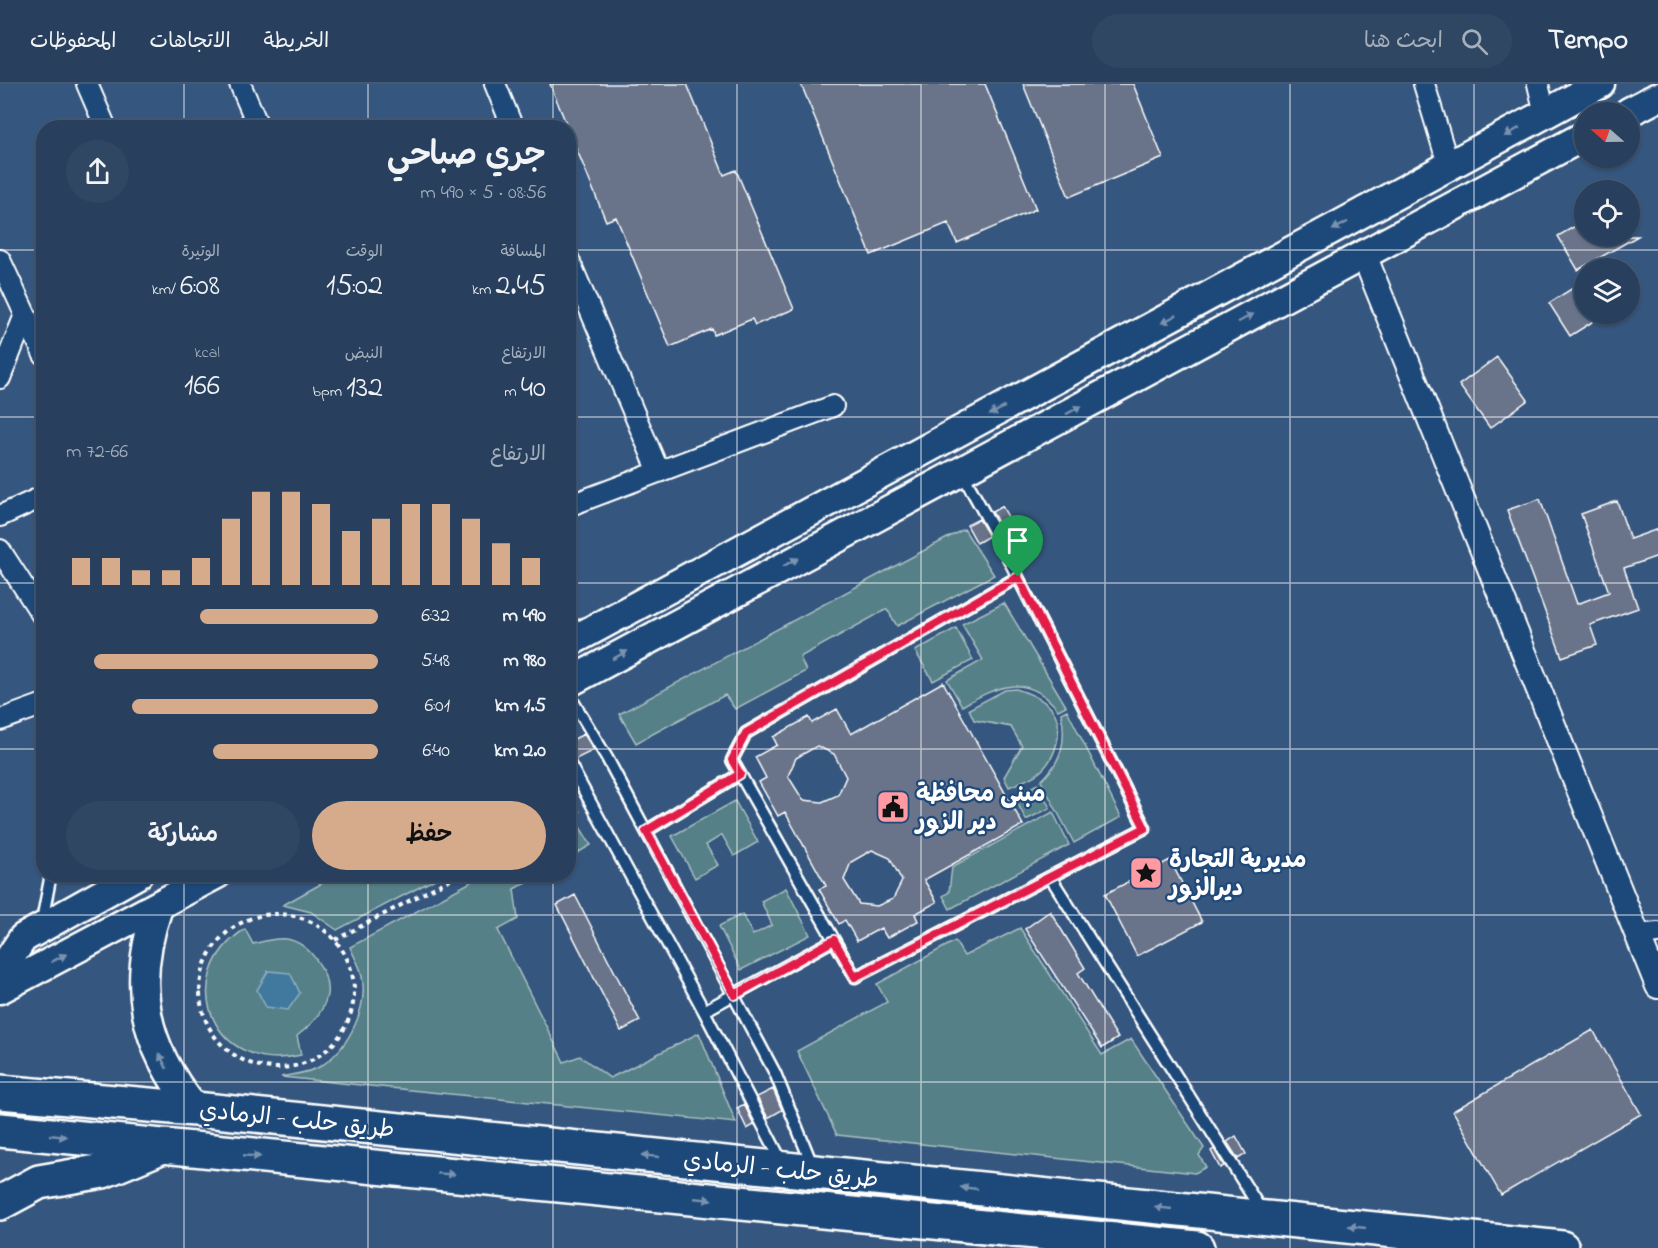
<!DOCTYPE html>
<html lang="ar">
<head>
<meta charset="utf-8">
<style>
	body { margin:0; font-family:"Indie Flower","Playpen Sans Arabic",sans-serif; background:#304764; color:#f1f3f6; direction:rtl; height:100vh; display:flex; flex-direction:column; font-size:22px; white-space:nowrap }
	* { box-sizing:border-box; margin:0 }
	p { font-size:20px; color:#a5afbc }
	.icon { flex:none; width:33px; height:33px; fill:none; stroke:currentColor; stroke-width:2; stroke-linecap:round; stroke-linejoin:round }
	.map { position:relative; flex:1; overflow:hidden; direction:ltr }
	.sheet { position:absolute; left:36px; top:36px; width:540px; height:762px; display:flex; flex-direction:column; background:#28405e; border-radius:24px; box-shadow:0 2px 4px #0004,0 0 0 2px #445973; direction:rtl }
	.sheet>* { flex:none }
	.needle { width:39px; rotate:290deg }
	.tools { position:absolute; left:1574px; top:18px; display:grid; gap:12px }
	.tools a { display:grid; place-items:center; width:66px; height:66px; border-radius:50%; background:#28405e; box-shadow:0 2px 4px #0004,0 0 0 2px #445973; font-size:30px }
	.pin { position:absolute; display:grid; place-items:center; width:51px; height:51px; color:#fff; margin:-62px -26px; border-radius:50% 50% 50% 0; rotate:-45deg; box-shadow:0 0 6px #0007 }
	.pin .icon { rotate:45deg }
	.round { display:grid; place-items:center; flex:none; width:63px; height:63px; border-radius:32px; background:#304764 }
	.head { display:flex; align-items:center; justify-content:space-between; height:102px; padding:0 30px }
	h1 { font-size:33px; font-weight:600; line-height:45px }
	.metrics { display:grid; grid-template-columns:repeat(3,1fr); gap:9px; height:102px; padding:6px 30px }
	.metrics div { display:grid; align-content:center }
	.metrics b { font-size:30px; font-weight:600 }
	.metrics small { font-size:16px; font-weight:400 }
	.metrics p { font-size:16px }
	.chart { height:168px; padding:12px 30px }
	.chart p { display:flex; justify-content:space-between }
	.chart svg { width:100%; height:108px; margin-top:6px; stroke:#d6ab8b; stroke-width:6 }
	.button { display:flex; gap:12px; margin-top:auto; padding:12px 30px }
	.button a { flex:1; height:69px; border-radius:36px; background:#d6ab8b; color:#111; font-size:24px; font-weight:600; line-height:69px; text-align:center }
	.button a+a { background:#304764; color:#f1f3f6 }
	ul { padding:0 30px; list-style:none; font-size:20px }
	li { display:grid; grid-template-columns:96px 72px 1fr; align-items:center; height:45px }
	li i { height:15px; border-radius:8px; background:#d6ab8b }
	header { display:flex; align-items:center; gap:36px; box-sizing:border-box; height:84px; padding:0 30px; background:#28405e; border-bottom:2px solid #445973 }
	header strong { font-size:28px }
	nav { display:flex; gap:33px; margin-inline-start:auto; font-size:21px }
	.search { width:420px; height:54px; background:#304764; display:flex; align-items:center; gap:15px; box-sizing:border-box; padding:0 21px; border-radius:33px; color:#a5afbc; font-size:22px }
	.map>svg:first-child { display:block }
	.green { fill:#568087; stroke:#aac0c3; stroke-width:1.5 }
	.water { fill:#41789e; stroke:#8daec5; stroke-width:1.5 }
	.building { fill:#697389; stroke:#fff; stroke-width:1.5; fill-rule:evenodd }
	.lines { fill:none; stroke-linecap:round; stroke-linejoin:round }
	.service-casing { stroke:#fff; stroke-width:15 }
	.minor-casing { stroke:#fff; stroke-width:24 }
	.tertiary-casing { stroke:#fff; stroke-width:28 }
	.secondary-casing { stroke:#fff; stroke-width:33 }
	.trunk-casing { stroke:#fff; stroke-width:38 }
	.path { stroke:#fff; stroke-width:4; stroke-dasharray:4.5 4.5; stroke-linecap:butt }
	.service { stroke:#1f4a7a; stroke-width:10 }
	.minor { stroke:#1f4a7a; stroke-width:20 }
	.tertiary { stroke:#1f4a7a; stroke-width:24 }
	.secondary { stroke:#1f4a7a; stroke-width:28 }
	.trunk { stroke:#1f4a7a; stroke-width:33 }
	.oneway { fill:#7992af }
	.route-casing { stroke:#fff; stroke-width:12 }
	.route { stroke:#e11d48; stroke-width:8 }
	.grid { fill:none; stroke:#fff; stroke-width:1.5; stroke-opacity:0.55 }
	.labels { text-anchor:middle; stroke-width:4.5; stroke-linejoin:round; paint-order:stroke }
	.poi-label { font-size:24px; font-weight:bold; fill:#fff; stroke:#1f4a7a; text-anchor:start }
	.street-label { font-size:24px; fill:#fff; stroke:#1f4a7a }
</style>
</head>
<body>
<header>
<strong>Tempo</strong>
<div class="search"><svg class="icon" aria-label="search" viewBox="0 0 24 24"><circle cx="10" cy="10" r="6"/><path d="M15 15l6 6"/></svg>ابحث هنا</div>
<nav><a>الخريطة</a><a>الاتجاهات</a><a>المحفوظات</a></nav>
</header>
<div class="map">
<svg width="1658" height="1164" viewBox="0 0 1658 1164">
	<rect width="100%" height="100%" fill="#35567e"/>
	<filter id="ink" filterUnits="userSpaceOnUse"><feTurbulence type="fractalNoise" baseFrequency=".0167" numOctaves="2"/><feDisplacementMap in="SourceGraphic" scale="12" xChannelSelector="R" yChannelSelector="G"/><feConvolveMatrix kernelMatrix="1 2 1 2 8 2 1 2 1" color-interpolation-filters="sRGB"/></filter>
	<g filter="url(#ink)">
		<path class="green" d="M964 445 994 491 897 542 887 525 800 573 806 587 735 625 725 611 636 659 619 630Z
			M1004 519 1066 622 1058 626C1028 588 997 602 962 622L947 596 983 576 962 540Z
			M956 544 973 576 933 597 915 567Z
			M1016 605C1029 609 1048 616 1055 630 1063 647 1056 673 1042 686 1034 694 1020 698 1009 703L1004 693 1022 662 1011 643 974 636 969 625 1005 606Z
			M1067 626 1121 733 1074 759 1041 697C1062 677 1067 657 1061 629Z
			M1038 700 1050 724 1026 736 1014 712Z
			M735 717 758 758 734 772 722 751 706 761 718 781 695 794 672 752Z
			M1053 728 1069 761 950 825 943 812 949 808 952 783Z
			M578 740 591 761 569 774V745Z
			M337 791V790L443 791 337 846 311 828 283 821Z
			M484 791H539L514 805 518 835 498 846 564 978 580 972 610 994 699 949 736 1039 281 993C294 990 310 989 321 982 349 964 370 922 361 888 359 880 353 871 350 863Z
			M786 804 810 851 741 886 719 842 742 830 753 851 772 841 761 817Z
			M1020 844 1102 971 1131 955 1204 1064 1199 1071 1206 1083 1195 1089 837 1051 797 967 887 918 877 900 955 857 964 872Z
			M245 845 253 860C264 857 275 854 286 855 308 858 330 887 327 911 324 929 310 942 297 952L301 971C214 992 172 893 245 845Z"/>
		<path class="water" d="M268 887 290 889 300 909 288 926 266 923 257 906Z"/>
		<path class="building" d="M550 0H687L724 91 736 86 794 225 755 241 752 235 714 251 712 245 670 263 616 133 606 137Z
			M801 0H985L1036 125 957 159 948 139 871 171Z
			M1023 0H1133L1163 74 1069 113Z
			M1584 137V152H1638L1578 186 1558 152Z
			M1584 197V230H1605L1570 252 1549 219Z
			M1497 273 1528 316 1490 344 1459 301Z
			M1540 415 1577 520 1609 508 1581 430 1617 417 1630 455 1658 445V472L1624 484 1638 524 1590 541 1597 561 1562 573 1507 426Z
			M1002 422 1012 440 1002 445 992 428Z
			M979 435 989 452 977 459 967 441Z
			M943 598 1023 741 924 796 937 818 915 830 918 837 887 854 881 844 857 857 845 836 839 840 819 805 826 802 785 728 778 732 759 698 766 694 755 673 777 661 773 653 809 633 812 639 837 625 851 650ZM817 662 834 670 846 693 838 711 822 718 803 716 788 692 796 674ZM872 766 890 774 902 797 893 815 877 822 859 820 844 796 851 778Z
			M584 650 594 666 576 675 568 670V658Z
			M1170 776 1202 838 1137 872 1105 810Z
			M575 811 640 937 621 947 557 821Z
			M1050 827 1085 884 1078 889 1118 954 1102 964 1025 845Z
			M1593 946 1641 1030 1501 1111 1453 1027Z
			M773 1005 782 1026 768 1034 757 1013Z
			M744 1020 754 1041 747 1045 737 1024Z
			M1236 1052 1246 1070 1238 1075 1227 1058Z
			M1214 1065 1224 1082 1220 1084 1211 1067Z"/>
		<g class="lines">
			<defs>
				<path id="service" d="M962 389 998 454 1145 744 855 893 732 676 746 649 1018 493
					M568 609 607 674 775 989 813 1083
					M568 677 704 927
					M646 747 740 690
					M1051 794 1261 1126
					M42 837 51 790
					M783 1080 704 927 834 856"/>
				<path id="minor" d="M87 0 106 44
					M240 0 259 44
					M495 0 513 44
					M1424 0 1449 83
					M1538 0 1545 30
					M568 174 659 388
					M0 176 44 271
					M0 294 25 231
					M568 422 833 322
					M0 432 44 412
					M0 466 44 534
					M0 636 44 620
					M1637 851 1658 849"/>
				<path id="tertiary" d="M1364 171 1658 902"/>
				<path id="secondary" d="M1629 28 1658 13
					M568 559 1600 0
					M568 599 1584 52
					M158 823C131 900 143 962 195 1025
					M7 901 9 875 23 854 138 790
					M0 905 217 790"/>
				<path id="trunk" d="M0 1008 195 1025 1562 1164
					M0 1046 1197 1164
					M0 1119 39 1098 103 1087 156 1065"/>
			</defs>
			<use href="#service" class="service-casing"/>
			<use href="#minor" class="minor-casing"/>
			<use href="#tertiary" class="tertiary-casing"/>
			<use href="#secondary" class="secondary-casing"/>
			<use href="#trunk" class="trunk-casing"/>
			<path class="path" d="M568 733 580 727
				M200 907a77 77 0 1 1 154 0a77 77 0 1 1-154 0Z
				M335 856 460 790"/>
			<use href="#service" class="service"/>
			<use href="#minor" class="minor"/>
			<use href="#tertiary" class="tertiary"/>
			<use href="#secondary" class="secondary"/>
			<use href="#trunk" class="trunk"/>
		</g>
		<defs><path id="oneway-solid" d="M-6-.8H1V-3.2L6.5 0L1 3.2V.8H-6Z" transform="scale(1.5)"/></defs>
		<g class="oneway">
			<use href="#oneway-solid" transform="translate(1512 48) rotate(151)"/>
			<use href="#oneway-solid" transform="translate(1340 142) rotate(152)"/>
			<use href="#oneway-solid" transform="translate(1246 234) rotate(-28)"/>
			<use href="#oneway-solid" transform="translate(1169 235) rotate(152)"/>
			<use href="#oneway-solid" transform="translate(1074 326) rotate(-28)"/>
			<use href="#oneway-solid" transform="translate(997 327) rotate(152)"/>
			<use href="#oneway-solid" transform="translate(791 478) rotate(-28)"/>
			<use href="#oneway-solid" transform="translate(620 571) rotate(-29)"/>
			<use href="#oneway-solid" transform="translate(59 874) rotate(-27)"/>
			<use href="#oneway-solid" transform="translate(163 977) rotate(-116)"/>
			<use href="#oneway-solid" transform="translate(58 1052) rotate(6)"/>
			<use href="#oneway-solid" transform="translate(252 1072) rotate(5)"/>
			<use href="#oneway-solid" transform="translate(650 1072) rotate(-174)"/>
			<use href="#oneway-solid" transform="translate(446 1090) rotate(5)"/>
			<use href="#oneway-solid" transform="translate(969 1104) rotate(-174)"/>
			<use href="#oneway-solid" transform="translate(703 1115) rotate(5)"/>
			<use href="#oneway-solid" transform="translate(1163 1124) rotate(-174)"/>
			<use href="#oneway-solid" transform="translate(1357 1143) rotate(-174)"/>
		</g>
	</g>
	<g class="lines" filter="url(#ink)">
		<defs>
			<path id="route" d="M1018 493 1145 744 855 893 834 856 735 911 646 747 740 690 732 676 746 649Z"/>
		</defs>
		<use href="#route" class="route-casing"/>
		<use href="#route" class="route"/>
	</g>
	<path class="grid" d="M184 0V44M368 0V44M553 0V44M737 0V1164M921 0V1164M1105 0V1164M1290 0V1164M1474 0V1164M0 166H44M568 166H1658M0 333H44M568 333H1658M0 499H44M568 499H1658M0 665H44M568 665H1658M184 790V1164M368 790V1164M553 790V1164M0 831H1658M0 998H1658"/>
	<defs>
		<symbol id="civic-square" viewBox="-11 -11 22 22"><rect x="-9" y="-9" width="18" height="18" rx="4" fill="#ff9aa2" stroke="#1f4a7a"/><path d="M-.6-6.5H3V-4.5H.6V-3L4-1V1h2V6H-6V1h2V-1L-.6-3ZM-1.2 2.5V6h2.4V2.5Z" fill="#111"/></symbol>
		<symbol id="sight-square" viewBox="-11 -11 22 22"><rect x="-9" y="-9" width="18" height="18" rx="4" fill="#ff9aa2" stroke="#1f4a7a"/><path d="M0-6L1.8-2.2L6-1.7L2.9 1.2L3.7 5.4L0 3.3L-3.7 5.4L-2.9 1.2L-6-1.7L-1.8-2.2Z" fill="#111"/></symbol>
	</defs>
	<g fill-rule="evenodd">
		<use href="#civic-square" x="874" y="704" width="38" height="38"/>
		<use href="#sight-square" x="1127" y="770" width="38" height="38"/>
	</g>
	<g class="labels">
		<g class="poi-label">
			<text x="916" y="717">مبنى محافظة<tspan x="916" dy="28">دير الزور</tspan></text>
			<text x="1169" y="783">مديرية التجارة<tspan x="1169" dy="28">ديرالزور</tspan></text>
		</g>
		<g class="street-label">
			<text transform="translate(297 1035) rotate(6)" y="8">طريق حلب - الرمادي</text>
			<text transform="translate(781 1085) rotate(6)" y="8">طريق حلب - الرمادي</text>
		</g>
	</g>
</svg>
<div class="tools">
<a><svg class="needle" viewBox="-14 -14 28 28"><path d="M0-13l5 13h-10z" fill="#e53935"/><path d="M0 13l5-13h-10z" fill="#a5afbc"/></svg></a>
<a><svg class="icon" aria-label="locate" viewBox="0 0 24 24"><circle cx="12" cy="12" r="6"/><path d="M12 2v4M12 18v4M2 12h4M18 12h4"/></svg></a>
<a><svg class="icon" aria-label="layers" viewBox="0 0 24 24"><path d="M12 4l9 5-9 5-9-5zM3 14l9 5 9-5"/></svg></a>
</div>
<div class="pin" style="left:1018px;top:493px;background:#1e9e55"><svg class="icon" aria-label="arrive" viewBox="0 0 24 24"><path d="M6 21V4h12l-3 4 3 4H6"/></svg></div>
<section class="sheet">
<div class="head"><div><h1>جري صباحي</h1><p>08:56 · 5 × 490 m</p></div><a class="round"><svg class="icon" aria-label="share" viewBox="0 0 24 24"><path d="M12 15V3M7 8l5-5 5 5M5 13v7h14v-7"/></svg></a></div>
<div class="metrics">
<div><p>المسافة</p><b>2.45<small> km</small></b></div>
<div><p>الوقت</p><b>15:02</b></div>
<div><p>الوتيرة</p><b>6:08<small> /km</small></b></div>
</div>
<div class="metrics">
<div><p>الارتفاع</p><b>40<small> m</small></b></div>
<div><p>النبض</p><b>132<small> bpm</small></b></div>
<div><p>kcal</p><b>166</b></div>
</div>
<div class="chart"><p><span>الارتفاع</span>66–72 m</p>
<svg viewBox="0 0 160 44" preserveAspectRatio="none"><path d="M5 44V33M15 44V33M25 44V38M35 44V38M45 44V33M55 44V17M65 44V6M75 44V6M85 44V11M95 44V22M105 44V17M115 44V11M125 44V11M135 44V17M145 44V27M155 44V33"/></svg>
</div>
<ul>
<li><b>490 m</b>6:32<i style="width:57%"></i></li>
<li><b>980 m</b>5:48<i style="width:91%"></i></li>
<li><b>1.5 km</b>6:01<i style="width:79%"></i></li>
<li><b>2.0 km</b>6:40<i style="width:53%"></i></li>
</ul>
<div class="button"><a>حفظ</a><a>مشاركة</a></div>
</section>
</div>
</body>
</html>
